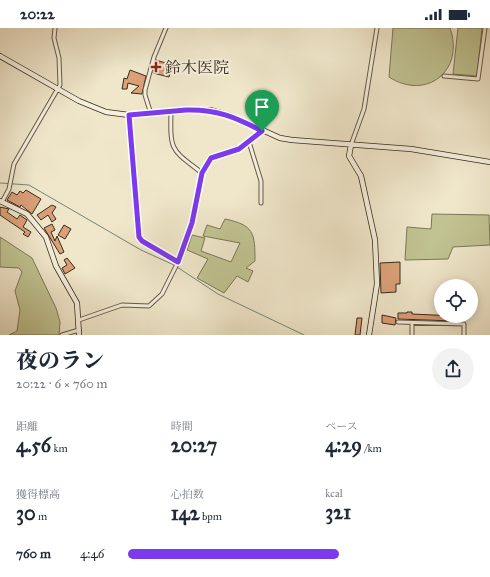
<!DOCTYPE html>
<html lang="ja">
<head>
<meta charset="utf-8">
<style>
	body { margin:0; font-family:"IM FELL Great Primer","Noto Serif JP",serif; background:#f2f2f3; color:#1f2937; height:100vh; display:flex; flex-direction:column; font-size:15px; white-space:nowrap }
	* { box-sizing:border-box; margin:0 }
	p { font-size:13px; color:#747a83 }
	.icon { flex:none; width:22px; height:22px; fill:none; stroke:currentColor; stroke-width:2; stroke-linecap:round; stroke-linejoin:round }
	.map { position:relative; height:307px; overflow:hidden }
	.drawer { display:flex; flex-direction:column; background:#fff; flex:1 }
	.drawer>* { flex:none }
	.fabs { position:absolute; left:434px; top:251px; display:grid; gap:8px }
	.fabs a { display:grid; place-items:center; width:44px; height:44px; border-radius:50%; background:#fff; box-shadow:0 2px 10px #0003; font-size:20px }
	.pin { position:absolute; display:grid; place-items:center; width:34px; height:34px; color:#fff; margin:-41px -17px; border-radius:50% 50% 50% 0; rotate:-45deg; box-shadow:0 0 4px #0007 }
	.pin .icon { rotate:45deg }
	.round { display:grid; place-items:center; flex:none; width:42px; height:42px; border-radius:21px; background:#f2f2f3 }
	.headline { display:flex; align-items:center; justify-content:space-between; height:68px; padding:0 16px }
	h1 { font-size:22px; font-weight:800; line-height:30px }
	.stats { display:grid; grid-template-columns:repeat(3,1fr); gap:6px; height:68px; padding:4px 16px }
	.stats div { display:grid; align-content:center }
	.stats b { font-size:20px; font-weight:800 }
	.stats small { font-size:11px; font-weight:400 }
	.stats p { font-size:11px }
	ul { padding:0 16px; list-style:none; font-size:13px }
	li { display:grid; grid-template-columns:64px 48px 1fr; align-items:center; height:30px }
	li i { height:10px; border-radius:5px; background:#7c3aed }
	.status { display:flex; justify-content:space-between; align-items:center; height:28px; padding:0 20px; background:#fff; direction:ltr }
	.status svg { height:11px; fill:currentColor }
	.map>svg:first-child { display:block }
	.green { fill:#c1c392; stroke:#7c7757 }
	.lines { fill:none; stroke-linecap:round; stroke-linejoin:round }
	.stream { stroke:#738476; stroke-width:1 }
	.building { fill:#dca079; stroke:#372b1c }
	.street-casing { stroke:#655a48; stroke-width:5 }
	.secondary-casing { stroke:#372b1c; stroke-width:6 }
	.street { stroke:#f5efdd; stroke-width:3 }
	.secondary { stroke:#f5efdd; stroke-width:4.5 }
	.route-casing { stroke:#fff; stroke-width:8 }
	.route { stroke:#7c3aed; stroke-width:5 }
	.poi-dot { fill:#8f2418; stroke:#f5efdd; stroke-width:1.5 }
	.labels { text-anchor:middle; stroke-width:4; stroke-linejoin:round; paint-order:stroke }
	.poi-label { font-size:16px; fill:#372b1c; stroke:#f5efdd; text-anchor:start }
</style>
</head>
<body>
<div class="status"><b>20:22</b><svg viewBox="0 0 49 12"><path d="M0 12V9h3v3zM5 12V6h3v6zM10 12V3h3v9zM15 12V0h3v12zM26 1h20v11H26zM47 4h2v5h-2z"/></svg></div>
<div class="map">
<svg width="490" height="307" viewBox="0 0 490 307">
	<rect width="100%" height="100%" fill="#f0e7cb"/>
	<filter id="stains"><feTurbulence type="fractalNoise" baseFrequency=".005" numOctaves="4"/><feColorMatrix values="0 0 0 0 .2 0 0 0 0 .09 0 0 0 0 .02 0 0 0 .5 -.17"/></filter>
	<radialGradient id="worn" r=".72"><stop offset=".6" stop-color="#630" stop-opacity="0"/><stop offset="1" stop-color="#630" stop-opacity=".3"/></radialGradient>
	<path class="green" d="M393 0H450C465 43 426 73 389 49Z
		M458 0H482L477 48 453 46Z
		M432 186 489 187 490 217 453 219 448 231 405 232 407 199 431 201Z
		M225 191C254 197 255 205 255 233L246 240 253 243 248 254 237 248 224 265 197 250 208 231 187 222 192 207 205 210 201 223 231 234 240 215 203 208 207 197 220 201Z
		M0 209 32 230 56 280 60 294 59 307H9L17 303 20 282 15 263 22 244 19 240 0 239Z"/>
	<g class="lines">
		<path class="stream" d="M0 155 29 157 141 222 174 237
			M177 239 218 266 304 307"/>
	</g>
	<path class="building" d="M156 32 172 37 169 49 153 45Z
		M130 42 146 48 142 66 131 65 139 58 128 55 127 61H122L124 50 127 51Z
		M26 162 41 171 32 186 21 177 20 179 7 172 12 164 17 167 20 163 23 165Z
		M52 177 56 179 52 185 56 191 52 194 48 187 41 192 37 187Z
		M0 179 9 181 7 184 17 191 20 187 27 192 23 199 31 204 28 209 23 206 25 204 0 187Z
		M52 196 55 202 51 204 55 213 57 208 64 224 60 226 44 200Z
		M64 197 71 201 65 211 58 207Z
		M67 230 75 240 65 246 62 240 67 237 64 232Z
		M400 234V256H396V264L381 265 380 235Z
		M407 284H412V286L454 288 453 293 398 291V285H407Z
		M382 287 396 290 395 297 382 295Z
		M357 290H362L360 307H355Z"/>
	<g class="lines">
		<defs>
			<path id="street" d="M444 48 478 51 485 0
				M171 83C170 124 171 121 202 145
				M151 86 145 67V62L154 29 166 0
				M129 87 139 209 142 213 178 234
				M249 114 261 153V175
				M351 117 364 81 377 0
				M2 174 9 161 14 136 60 57 59 30 54 10 55 0
				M79 292 122 277 149 278 162 266 178 234 192 195 202 145 211 130 239 121 262 103
				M398 294 464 296V307
				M412 295V307
				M62 307 79 302"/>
			<path id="secondary" d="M0 28 79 73 106 84 129 87 186 82H210L231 88 280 110 292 112 411 121 490 134
				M351 117 349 128 361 148 375 212 377 256 369 307
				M0 173 27 186 46 209 56 238 77 275 79 307"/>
		</defs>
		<use href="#street" class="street-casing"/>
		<use href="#secondary" class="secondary-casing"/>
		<use href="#street" class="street"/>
		<use href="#secondary" class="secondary"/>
	</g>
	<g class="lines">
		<defs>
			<path id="route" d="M186 82C216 81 235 89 262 103L239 121 211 130 202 145 192 195 178 234 142 213 139 209 129 87Z"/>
		</defs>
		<use href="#route" class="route-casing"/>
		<use href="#route" class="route"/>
	</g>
	<path class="poi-dot" d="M154 33h4v4h4v4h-4v4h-4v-4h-4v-4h4z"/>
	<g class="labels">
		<g class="poi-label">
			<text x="165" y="45">鈴木医院</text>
		</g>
	</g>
	<rect width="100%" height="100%" filter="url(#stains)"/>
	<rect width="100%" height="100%" fill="url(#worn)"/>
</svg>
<div class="fabs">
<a><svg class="icon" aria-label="locate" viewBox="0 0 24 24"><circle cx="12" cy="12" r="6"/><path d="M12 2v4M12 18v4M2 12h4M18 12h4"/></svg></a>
</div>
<div class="pin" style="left:262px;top:103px;background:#1e9e55"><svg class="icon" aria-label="arrive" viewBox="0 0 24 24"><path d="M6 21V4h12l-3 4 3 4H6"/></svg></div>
</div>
<section class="drawer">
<div class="headline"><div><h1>夜のラン</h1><p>20:22 · 6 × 760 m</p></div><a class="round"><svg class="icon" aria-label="share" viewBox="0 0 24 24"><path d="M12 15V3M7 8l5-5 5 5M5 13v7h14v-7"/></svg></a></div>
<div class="stats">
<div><p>距離</p><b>4.56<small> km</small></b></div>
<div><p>時間</p><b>20:27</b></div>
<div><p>ペース</p><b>4:29<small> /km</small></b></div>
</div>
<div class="stats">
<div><p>獲得標高</p><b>30<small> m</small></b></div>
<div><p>心拍数</p><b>142<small> bpm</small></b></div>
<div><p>kcal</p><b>321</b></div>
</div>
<ul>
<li><b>760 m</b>4:46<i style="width:61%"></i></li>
</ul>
</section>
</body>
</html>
